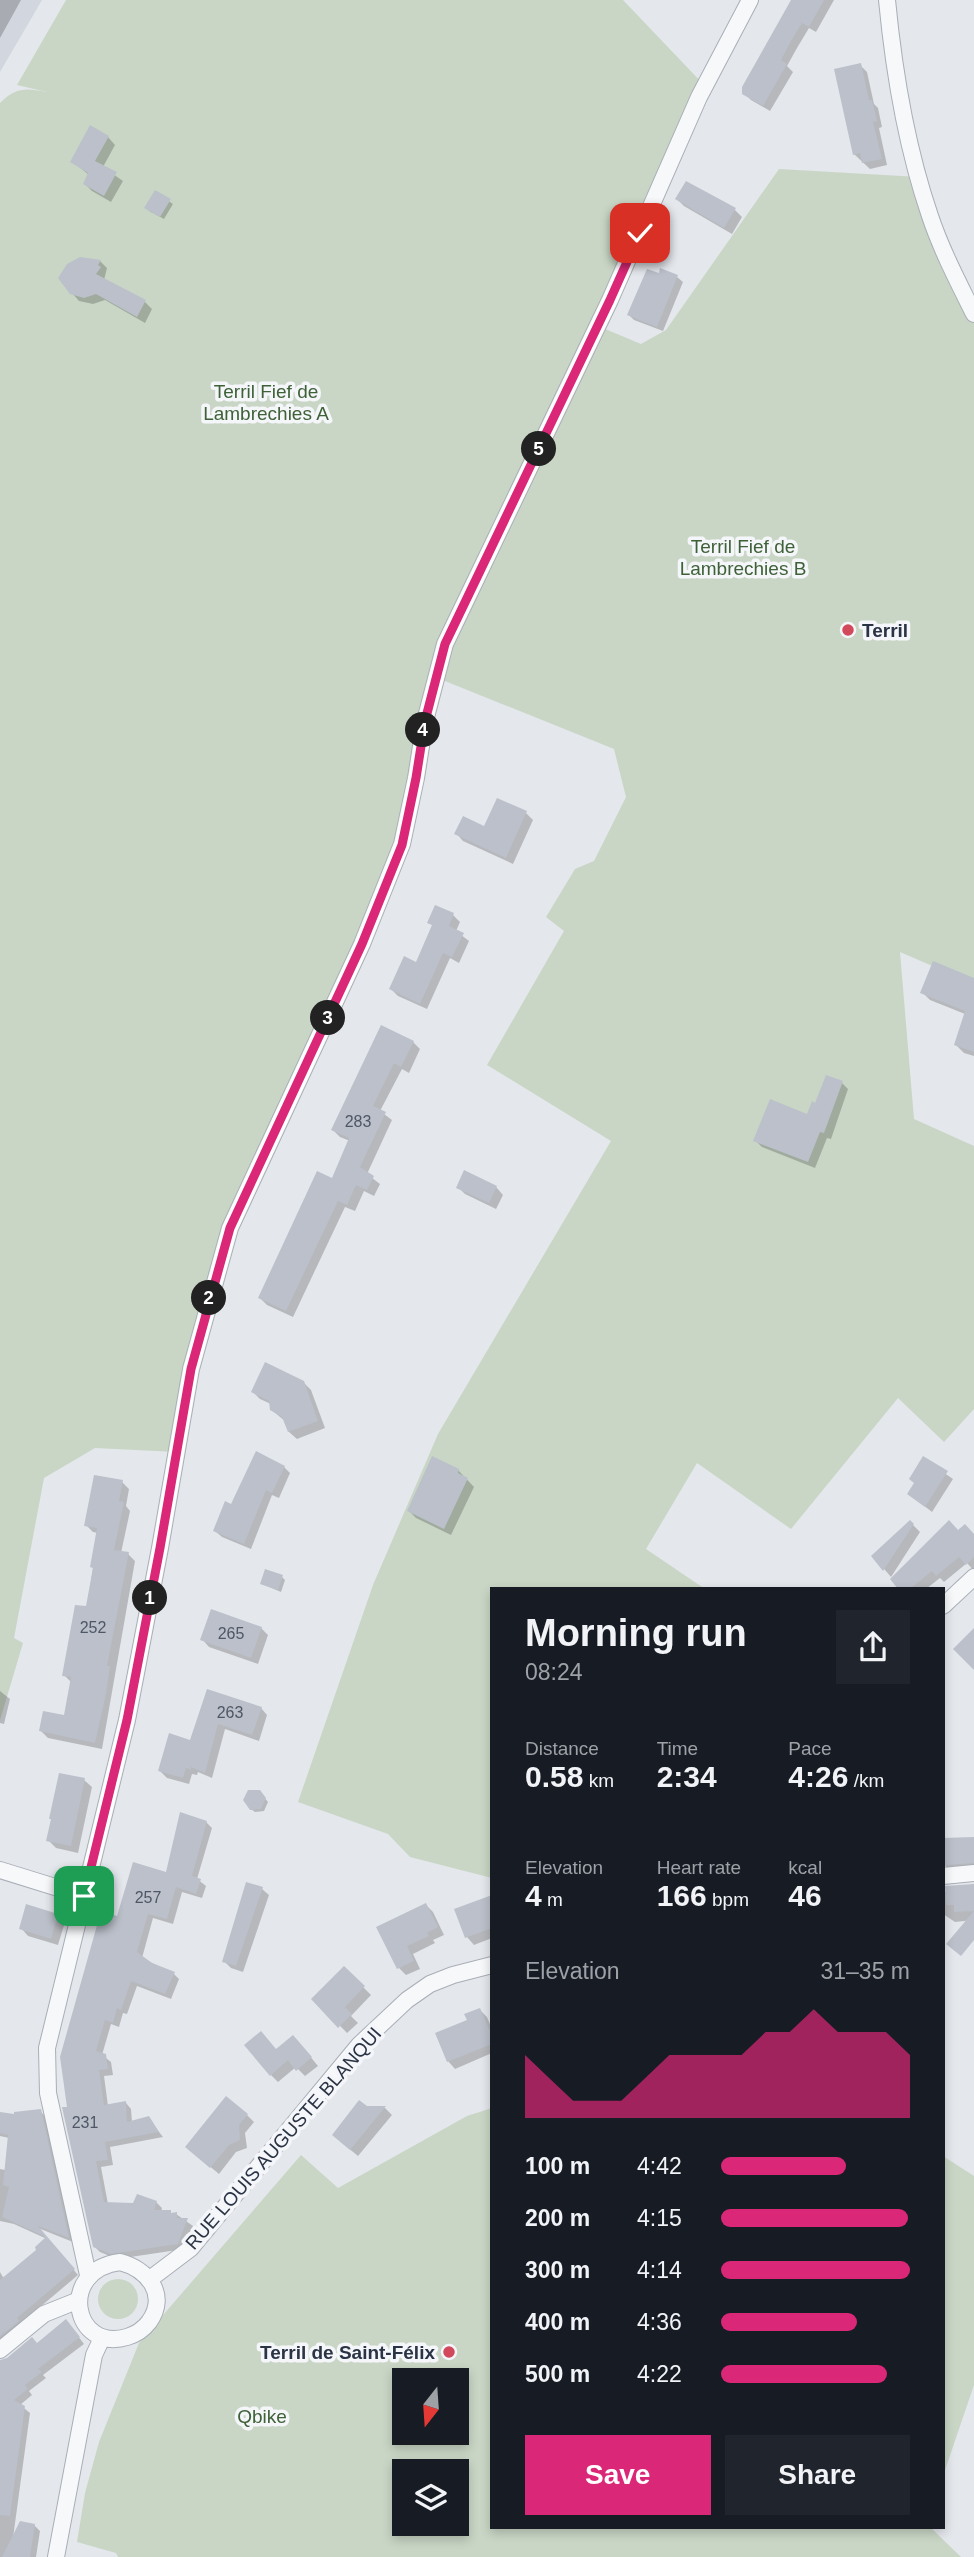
<!DOCTYPE html>
<html lang="en">
<head>
<meta charset="utf-8">
<style>
	body { margin:0; font-family:Helvetica,sans-serif; background:#20242c; color:#f1f3f6; height:100vh; display:flex; flex-direction:column; font-size:26px; white-space:nowrap }
	* { box-sizing:border-box; margin:0 }
	p { font-size:23px; color:#9ea1a6 }
	.icon { flex:none; width:38px; height:38px; fill:none; stroke:currentColor; stroke-width:2; stroke-linecap:round; stroke-linejoin:round }
	.map { position:relative; flex:1; overflow:hidden }
	.panel { position:absolute; left:490px; top:1587px; width:455px; height:942px; display:flex; flex-direction:column; background:#171b24; border-radius:0px; box-shadow:0 4px 10px #0003 }
	.panel>* { flex:none }
	.needle { width:46px; rotate:197deg }
	.buttons { position:absolute; left:392px; top:2368px; display:grid; gap:14px }
	.buttons a { display:grid; place-items:center; width:77px; height:77px; border-radius:0px; background:#171b24; box-shadow:0 4px 10px #0003; font-size:35px }
	.pin { position:absolute; display:grid; place-items:center; width:60px; height:60px; color:#fff; margin:-30px; border-radius:14px; box-shadow:0 4px 10px #0006 }
	.km { position:absolute; width:35px; height:35px; margin:-18px; border-radius:50%; background:#222; color:#fff; font-size:19px; line-height:35px; text-align:center }
	.round { display:grid; place-items:center; flex:none; width:74px; height:74px; border-radius:0px; background:#20242c }
	.overview { display:flex; align-items:center; justify-content:space-between; height:119px; padding:0 35px }
	h1 { font-size:38px; font-weight:800; line-height:52px }
	.stats { display:grid; grid-template-columns:repeat(3,1fr); gap:10px; height:119px; padding:7px 35px }
	.stats div { display:grid; align-content:center }
	.stats b { font-size:30px; font-weight:800 }
	.stats small { font-size:19px; font-weight:400 }
	.stats p { font-size:19px }
	.chart { height:196px; padding:14px 35px }
	.chart p { display:flex; justify-content:space-between }
	.chart svg { width:100%; height:126px; margin-top:7px; fill:#db2777; opacity:.7 }
	.button { display:flex; gap:14px; margin-top:auto; padding:14px 35px }
	.button a { flex:1; height:80px; border-radius:0px; background:#db2777; color:#fff; font-size:28px; font-weight:800; line-height:80px; text-align:center }
	.button a+a { background:#20242c; color:#f1f3f6 }
	ul { padding:0 35px; list-style:none; font-size:23px }
	li { display:grid; grid-template-columns:112px 84px 1fr; align-items:center; height:52px }
	li i { height:18px; border-radius:9px; background:#db2777 }
	.map>svg:first-child { display:block }
	.built { fill:#d2d6de }
	.green { fill:#c9d6c5; fill-rule:evenodd }
	.shadow { fill:#0003 }
	.building { fill:#bbc0ca }
	.lines { fill:none; stroke-linecap:round; stroke-linejoin:round }
	.minor-casing { stroke:#a9aeb7; stroke-width:18 }
	.minor { stroke:#f7f8fa; stroke-width:16 }
	.route-casing { stroke:#fff; stroke-width:14 }
	.route { stroke:#db2777; stroke-width:9 }
	.poi-dot { fill:#d1495b; stroke:#f4f6f9; stroke-width:2.5 }
	.labels { text-anchor:middle; stroke-width:7; stroke-linejoin:round; paint-order:stroke }
	.number-label { font-size:16px; fill:#4f5766 }
	.park-label { font-size:19px; fill:#3f6138; stroke:#f4f6f9 }
	.poi-label { font-size:19px; font-weight:bold; fill:#2b3445; stroke:#f4f6f9; text-anchor:start }
	.street-label { font-size:19px; fill:#2b3445; stroke:#f4f6f9 }
</style>
</head>
<body>
<div class="map">
<svg width="974" height="2557" viewBox="0 0 974 2557">
	<rect width="100%" height="100%" fill="#e4e7ec"/>
	<path class="built" d="M0 0H42L0 72Z"/>
	<path class="green" d="M66 0H623L705 86 598 326 641 344 666 330 779 169 919 177 974 314V984L900 952 914 1119 974 1146V1409L944 1442 898 1398 791 1529 697 1463 646 1549 705 1589H492V1878L410 1857 388 1834 298 1802 373 1585 438 1434 611 1141 487 1065 564 931 546 917 575 869 594 861 626 797 614 749 435 677 402 844 230 1228 176 1452 95 1448 44 1478 14 1638 23 1643 0 1720V103C16 87 26 88 47 92L17 85Z
		M492 2108V2527H930L961 2557H118L116 2553 77 2542 85 2493 99 2442 139 2343 301 2155 338 2188 467 2116ZM404 2380H457V2432H404ZM404 2471H457V2524H404Z
		M943 2156 974 2176V2385L943 2476Z
		M98 2299a20 20 0 1 1 40 0a20 20 0 1 1-40 0Z"/>
	<path class="shadow" d="M0 0H21L0 38Z
		M793 0H834L816 32 809 28 797 48 787 66 793 72 770 111 751 100 744 93Z
		M860 65 867 72 874 104 878 108 882 127 879 128 887 165 870 169 854 154Z
		M108 137 115 145 103 167 123 181 111 202 92 191 85 184 89 175 72 161Z
		M155 192 173 204 164 219 149 211Z
		M677 199 735 210 742 217 732 234 684 206Z
		M100 261 107 268 104 280 145 302 152 309 145 323 105 300 93 304 79 301 72 293Z
		M677 277 683 282 663 331 634 320 629 315Z
		M526 813 533 820 513 864 463 841 456 833 485 828Z
		M436 907 453 915 460 922 456 931 469 941 459 963 450 958 427 1009 398 996 391 989 417 964 434 927 429 922Z
		M974 980V1056L964 1053 956 1045 965 1014 930 1000 922 992Z
		M413 1042 420 1049 409 1073 402 1069 380 1111 392 1120 367 1174 380 1184 374 1196 364 1191 355 1211 345 1207 293 1317 267 1305 260 1298 333 1180 350 1141 340 1137 333 1130Z
		M842 1083 848 1089 831 1139 827 1138 815 1168 762 1147 755 1140 808 1116 816 1105Z
		M458 1187H496L503 1195 496 1209 465 1194Z
		M303 1382 311 1390 325 1428 297 1439 289 1432 285 1421 274 1412 271 1404 260 1399 253 1392Z
		M924 1459 953 1479 932 1512 909 1494 916 1484Z
		M284 1467 290 1473 279 1498 272 1495 251 1549 222 1537 215 1531 232 1506Z
		M458 1470 474 1487 451 1535 416 1518 409 1511Z
		M122 1482 129 1489 126 1506 130 1511 121 1553 128 1554 135 1561 102 1749 48 1738 41 1731 65 1717 72 1683 64 1675 87 1609 98 1533 93 1532 86 1525Z
		M910 1522 920 1532 891 1577 873 1556Z
		M959 1532 974 1536V1571L967 1563 944 1582 940 1578 926 1589H900Z
		M282 1577 285 1580 281 1592 262 1584Z
		M261 1628 268 1635 258 1664 209 1647 202 1639Z
		M0 1691 10 1699 4 1724 0 1723Z
		M208 1691 261 1708 267 1715 259 1741 225 1729 212 1778 198 1772 197 1775 192 1774 189 1784 167 1778 160 1771 192 1742Z
		M84 1780 92 1787 78 1853 56 1848 48 1840Z
		M262 1795 268 1802 264 1811 255 1812 251 1809Z
		M206 1822 212 1828 197 1879 206 1886 202 1898 182 1892 173 1924 153 1918 142 1958 174 1974 179 1979 171 1999 137 1986 127 2014 123 2013 119 2027 111 2024 102 2055 111 2062 113 2075 104 2076 108 2106 126 2103 131 2109 132 2122 148 2118 163 2137 110 2147 113 2165 101 2167 108 2204 156 2202 162 2208 161 2212 176 2214 193 2226 184 2249 117 2259 100 2252 94 2246 69 2108 118 1918 167 1874Z
		M974 1839V1869L952 1871 943 1864V1840Z
		M247 1884 262 1889 269 1895 243 1972 231 1968 224 1961Z
		M974 1884V1920L955 1922 943 1914V1892Z
		M492 1897V1938L474 1945 467 1937 457 1910Z
		M426 1905 433 1912 444 1935 433 1940 435 1943 413 1954 420 1969 406 1975 399 1968 379 1928Z
		M57 1915 65 1922 58 1945 28 1936 21 1928Z
		M344 1968 371 1995 351 2016 358 2023 347 2033 314 1999Z
		M480 2010 487 2017 492 2029V2053L455 2069 448 2061Z
		M300 2044 318 2066 305 2076 296 2067 278 2082 271 2075 277 2051Z
		M366 2108H385L392 2115 358 2156 341 2142Z
		M40 2111 45 2116 73 2242 38 2228 78 2275 20 2324 0 2346V2272L4 2279 39 2250 47 2239 14 2224 0 2221V2169L5 2170 9 2138 0 2136V2114L16 2116Z
		M247 2115 254 2122 245 2133 247 2148 236 2152 219 2174 195 2154Z
		M71 2327 84 2344 43 2375 46 2378 29 2391 32 2395 20 2405 30 2413 13 2538 34 2525 40 2531 36 2557H0V2373L37 2345Z"/>
	<path class="building" d="M791 0H824L809 27 802 23 791 41 781 60 787 64 763 106 742 94V87Z
		M861 63 869 100H872L877 121 873 122 882 159 862 163 860 153 853 155 834 69Z
		M90 125 109 136 95 161 117 172 104 196 83 184 88 173 70 162Z
		M686 181 736 208 724 228 675 199Z
		M155 190 171 199 160 217 144 208Z
		M80 257 101 260 98 265 101 267 96 274 146 300 137 317 96 294 84 298 70 294 58 278 67 264Z
		M660 268 678 275 657 327 627 315 647 269 659 273Z
		M497 798 527 811 506 858 454 834 463 816 484 826Z
		M435 905 454 913 449 926 464 933 452 957 443 953 420 1004 389 989 404 956 416 962 432 925 427 923Z
		M933 961 974 978V1052L954 1045 965 1011 920 993Z
		M381 1025 414 1041 401 1067 394 1063 373 1106 386 1112 360 1167 374 1176 367 1190 356 1185 347 1205 338 1201 286 1311 258 1298 317 1171 332 1178 349 1138 331 1130Z
		M826 1075 843 1081 824 1133 820 1132 808 1162 753 1141 770 1099 807 1114 812 1101 815 1103Z
		M464 1170 497 1186 489 1203 456 1188Z
		M265 1362 304 1381 318 1421 288 1432 282 1417 270 1410 269 1401 251 1392Z
		M256 1451 285 1466 272 1493 266 1490 244 1544 213 1531 225 1501 231 1504Z
		M432 1456 459 1469 458 1473 468 1478 444 1529 407 1511Z
		M923 1456 948 1471 925 1507 907 1494 914 1483 909 1479Z
		M94 1475 123 1480 119 1501 124 1502 114 1550 129 1552 107 1666H110L106 1694 95 1743 39 1731 43 1711 64 1715 71 1677 62 1676 75 1605 86 1606 93 1568 90 1567 97 1528 84 1526Z
		M910 1520 914 1524 883 1571 871 1556Z
		M949 1520 958 1530 965 1524 974 1534V1557L966 1565 959 1557 936 1576 932 1571 910 1589H898L890 1579Z
		M265 1569 283 1575 278 1590 260 1584Z
		M211 1609 262 1627 251 1658 200 1640Z
		M974 1628V1670L953 1649Z
		M207 1689 262 1707 252 1735 218 1724 205 1773 191 1767V1770L186 1768 183 1778 158 1771 169 1733 190 1740Z
		M59 1773 85 1778 71 1846 46 1841 51 1819H49Z
		M248 1790H260L266 1798 261 1809 250 1810 243 1800Z
		M180 1812 207 1821 192 1876 201 1879 196 1894 176 1887 167 1919 148 1914 137 1952 152 1963 175 1972 165 1994 131 1981 121 2010 117 2008 113 2023 105 2020 96 2051 106 2054 108 2069 99 2070 104 2105 126 2101 127 2122 149 2116 159 2132 105 2142 108 2160 96 2161 104 2202 133 2203 137 2194 157 2201 154 2210H171V2213L177 2212V2218H188L178 2244 111 2254 93 2247 62 2107H67L60 2057 101 1911 117 1916 133 1862 166 1872Z
		M974 1837V1863L945 1865 943 1838Z
		M246 1882 263 1887 236 1966 222 1962Z
		M974 1884V1940L961 1956 946 1944 974 1911 954 1912V1905H946L945 1886Z
		M492 1895V1928L465 1938 454 1909Z
		M426 1903 438 1927 427 1933 429 1936 407 1946 414 1961 397 1969 376 1927Z
		M26 1904 58 1914 51 1939 19 1929Z
		M344 1966 365 1986 345 2007 352 2014 338 2028 311 1999Z
		M480 2008 492 2036V2044L447 2062 435 2033 467 2020 464 2014Z
		M261 2031 276 2049 293 2035 312 2057 296 2071 288 2060 270 2076 244 2045Z
		M226 2096 248 2114 239 2125 240 2140 229 2145 210 2168 185 2147Z
		M359 2100 367 2106H386L350 2150 332 2135Z
		M41 2109 69 2238 38 2226 75 2269 17 2318 19 2321 0 2336V2280L36 2250 35 2247 46 2237 2 2217 9 2187 3 2185 8 2135 0 2133V2112L14 2114V2112Z
		M66 2319 80 2337 38 2369 42 2372 25 2385 28 2389 14 2400 25 2406 10 2516 0 2515V2360L7 2358 32 2337 37 2343Z
		M20 2521 35 2524 30 2557H2Z"/>
	<g class="lines">
		<defs>
			<path id="minor" d="M887 0C894 73 906 146 930 216 941 249 958 282 974 314
				M943 1606 974 1577
				M0 1870 84 1896
				M943 1876 974 1873
				M120 2262C147 2269 169 2294 149 2322 143 2330 137 2334 127 2337 73 2353 57 2270 120 2262Z
				M88 2275 48 2093 47 2048 127 1720 160 1548 191 1369 230 1228 362 944 402 844 416 778 425 721 445 644 610 300 699 97 750 0
				M150 2279 191 2248 359 2045 407 2000 430 1984 453 1975 492 1965
				M0 2350 44 2314 79 2300
				M56 2557 94 2355 102 2338"/>
		</defs>
		<use href="#minor" class="minor-casing"/>
		<use href="#minor" class="minor"/>
	</g>
	<g class="lines">
		<defs>
			<path id="route" d="M84 1896 127 1720 160 1548 191 1369 230 1228 362 944 402 845 416 778 425 721 445 644 610 300 640 233"/>
		</defs>
		<use href="#route" class="route-casing"/>
		<use href="#route" class="route"/>
	</g>
	<g class="poi-dot">
		<circle cx="848" cy="630" r="7"/>
		<circle cx="449" cy="2352" r="7"/>
	</g>
	<g class="labels">
		<g class="number-label">
			<text x="358" y="1127">283</text>
			<text x="93" y="1633">252</text>
			<text x="231" y="1639">265</text>
			<text x="230" y="1718">263</text>
			<text x="148" y="1903">257</text>
			<text x="85" y="2128">231</text>
		</g>
		<g class="park-label">
			<text x="266" y="398">Terril Fief de<tspan x="266" dy="22">Lambrechies A</tspan></text>
			<text x="743" y="553">Terril Fief de<tspan x="743" dy="22">Lambrechies B</tspan></text>
			<text x="262" y="2423">Qbike</text>
		</g>
		<g class="poi-label">
			<text x="862" y="637">Terril</text>
			<text x="435" y="2359" text-anchor="end">Terril de Saint-Félix</text>
		</g>
		<g class="street-label">
			<text transform="translate(283 2138) rotate(-49)" y="7">RUE LOUIS AUGUSTE BLANQUI</text>
		</g>
	</g>
</svg>
<div class="buttons">
<a><svg class="needle" viewBox="-14 -14 28 28"><path d="M0-13l5 13h-10z" fill="#e53935"/><path d="M0 13l5-13h-10z" fill="#9ea1a6"/></svg></a>
<a><svg class="icon" aria-label="layers" viewBox="0 0 24 24"><path d="M12 4l9 5-9 5-9-5zM3 14l9 5 9-5"/></svg></a>
</div>
<div class="pin" style="left:84px;top:1896px;background:#1e9e55"><svg class="icon" aria-label="arrive" viewBox="0 0 24 24"><path d="M6 21V4h12l-3 4 3 4H6"/></svg></div>
<div class="pin" style="left:640px;top:233px;background:#d93025"><svg class="icon" aria-label="check" viewBox="0 0 24 24"><path d="M5 12l5 5 9-10"/></svg></div>
<b class="km" style="left:150px;top:1598px">1</b>
<b class="km" style="left:209px;top:1298px">2</b>
<b class="km" style="left:328px;top:1018px">3</b>
<b class="km" style="left:423px;top:730px">4</b>
<b class="km" style="left:539px;top:449px">5</b>
<section class="panel">
<div class="overview"><div><h1>Morning run</h1><p>08:24</p></div><a class="round"><svg class="icon" aria-label="share" viewBox="0 0 24 24"><path d="M12 15V3M7 8l5-5 5 5M5 13v7h14v-7"/></svg></a></div>
<div class="stats">
<div><p>Distance</p><b>0.58<small> km</small></b></div>
<div><p>Time</p><b>2:34</b></div>
<div><p>Pace</p><b>4:26<small> /km</small></b></div>
</div>
<div class="stats">
<div><p>Elevation</p><b>4<small> m</small></b></div>
<div><p>Heart rate</p><b>166<small> bpm</small></b></div>
<div><p>kcal</p><b>46</b></div>
</div>
<div class="chart"><p><span>Elevation</span>31–35 m</p>
<svg viewBox="0 0 160 44" preserveAspectRatio="none"><path d="M0 44V22L10 30L20 38L30 38L40 38L50 30L60 22L70 22L80 22L90 22L100 14L110 14L120 6L130 14L140 14L150 14L160 22V44z"/></svg>
</div>
<ul>
<li><b>100 m</b>4:42<i style="width:66%"></i></li>
<li><b>200 m</b>4:15<i style="width:99%"></i></li>
<li><b>300 m</b>4:14<i style="width:100%"></i></li>
<li><b>400 m</b>4:36<i style="width:72%"></i></li>
<li><b>500 m</b>4:22<i style="width:88%"></i></li>
</ul>
<div class="button"><a>Save</a><a>Share</a></div>
</section>
</div>
</body>
</html>
